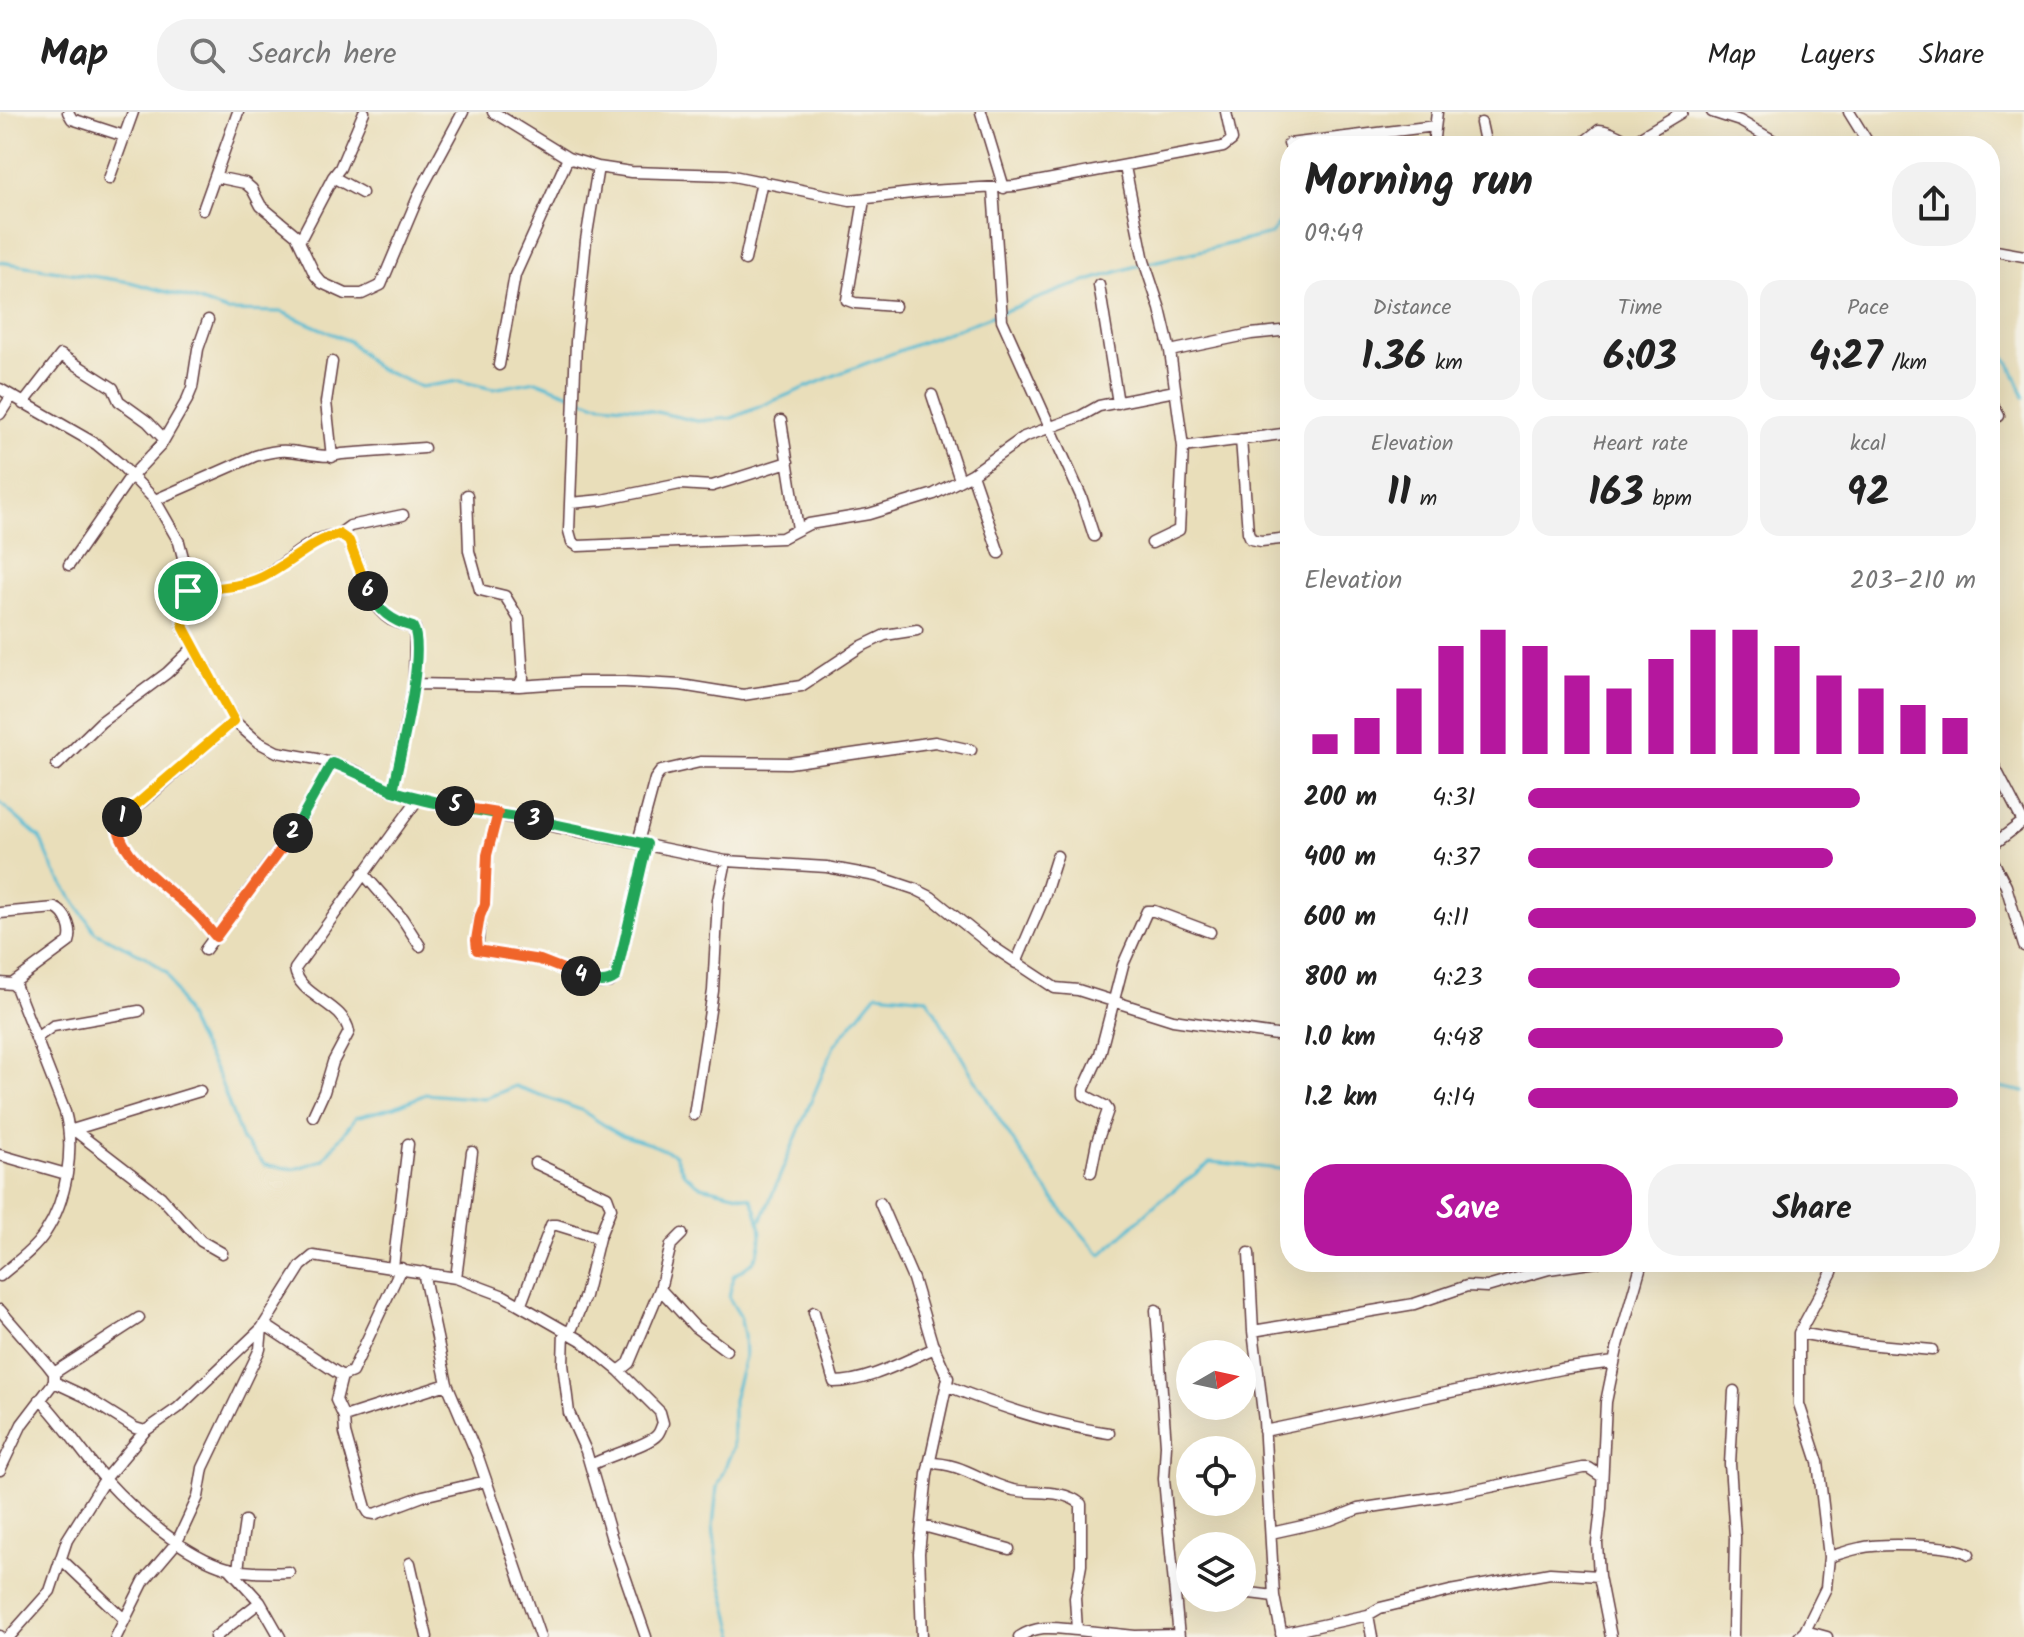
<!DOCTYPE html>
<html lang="en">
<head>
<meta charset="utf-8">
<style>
	body { margin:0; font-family:Kalam,sans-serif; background:#f2f2f2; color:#222; height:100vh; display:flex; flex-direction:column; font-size:30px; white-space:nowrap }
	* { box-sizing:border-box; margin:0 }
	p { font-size:26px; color:#767676 }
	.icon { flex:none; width:44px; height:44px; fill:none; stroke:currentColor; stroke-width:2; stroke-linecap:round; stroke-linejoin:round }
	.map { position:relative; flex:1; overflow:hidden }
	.sheet { position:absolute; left:1280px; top:24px; width:720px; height:1136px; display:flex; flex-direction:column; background:#fff; border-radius:32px; box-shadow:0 8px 32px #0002 }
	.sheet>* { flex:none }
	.needle { width:52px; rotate:81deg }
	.fabs { position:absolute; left:1176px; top:1228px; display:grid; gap:16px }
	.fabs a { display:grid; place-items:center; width:80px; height:80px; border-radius:50%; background:#fff; box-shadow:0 8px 32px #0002; font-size:40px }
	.pin { position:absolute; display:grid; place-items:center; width:68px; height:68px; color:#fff; margin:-34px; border:4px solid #fff; border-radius:50%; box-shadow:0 2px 8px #0007 }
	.km { position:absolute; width:40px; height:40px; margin:-20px; border-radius:50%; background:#222; color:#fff; font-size:22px; line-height:40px; text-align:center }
	.round { display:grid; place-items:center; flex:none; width:84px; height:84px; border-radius:32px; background:#f2f2f2 }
	.overview { display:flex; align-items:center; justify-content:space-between; height:136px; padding:0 24px }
	h1 { font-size:44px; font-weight:600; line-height:60px }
	.metrics { display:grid; grid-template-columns:repeat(3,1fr); gap:12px; height:136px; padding:8px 24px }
	.metrics div { display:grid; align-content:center; border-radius:20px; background:#f2f2f2; text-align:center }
	.metrics b { font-size:40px; font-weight:600 }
	.metrics small { font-size:22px; font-weight:400 }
	.metrics p { font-size:22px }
	.chart { height:224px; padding:16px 24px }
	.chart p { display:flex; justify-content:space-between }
	.chart svg { width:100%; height:144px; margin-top:8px; stroke:#b5179e; stroke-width:6 }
	.cta { display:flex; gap:16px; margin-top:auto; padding:16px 24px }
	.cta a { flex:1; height:92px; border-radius:32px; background:#b5179e; color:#fff; font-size:32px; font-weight:600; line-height:92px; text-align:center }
	.cta a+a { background:#f2f2f2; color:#222 }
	ul { padding:0 24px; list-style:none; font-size:26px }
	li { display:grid; grid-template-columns:128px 96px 1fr; align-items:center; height:60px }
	li i { height:20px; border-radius:10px; background:#b5179e }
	header { display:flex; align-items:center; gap:48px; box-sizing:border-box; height:112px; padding:0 40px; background:#fff; border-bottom:2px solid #e0e0e0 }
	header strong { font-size:38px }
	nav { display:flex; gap:44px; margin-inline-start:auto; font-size:28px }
	.search { width:560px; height:72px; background:#f2f2f2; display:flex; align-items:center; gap:20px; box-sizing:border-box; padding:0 28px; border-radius:32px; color:#767676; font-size:30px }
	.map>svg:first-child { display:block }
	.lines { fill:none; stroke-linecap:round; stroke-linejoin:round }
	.stream { stroke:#55bbd3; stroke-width:3 }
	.minor-casing { stroke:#623c40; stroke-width:13 }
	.minor { stroke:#fff; stroke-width:10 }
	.split-1-casing { stroke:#fff; stroke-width:16 }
	.split-2-casing { stroke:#fff; stroke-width:16 }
	.split-3-casing { stroke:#fff; stroke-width:16 }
	.split-4-casing { stroke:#fff; stroke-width:16 }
	.split-5-casing { stroke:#fff; stroke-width:16 }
	.split-6-casing { stroke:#fff; stroke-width:16 }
	.split-7-casing { stroke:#fff; stroke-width:16 }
	.split-1 { stroke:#f5b400; stroke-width:10 }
	.split-2 { stroke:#f0652b; stroke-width:10 }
	.split-3 { stroke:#22a559; stroke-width:10 }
	.split-4 { stroke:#22a559; stroke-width:10 }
	.split-5 { stroke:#f0652b; stroke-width:10 }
	.split-6 { stroke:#22a559; stroke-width:10 }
	.split-7 { stroke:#f5b400; stroke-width:10 }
</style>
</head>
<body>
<header>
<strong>Map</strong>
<div class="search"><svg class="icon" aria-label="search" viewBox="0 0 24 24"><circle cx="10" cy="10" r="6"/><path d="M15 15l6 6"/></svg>Search here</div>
<nav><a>Map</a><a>Layers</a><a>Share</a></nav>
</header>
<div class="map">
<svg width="2024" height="1525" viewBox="0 0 2024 1525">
	<rect width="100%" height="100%" fill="#f7f3e8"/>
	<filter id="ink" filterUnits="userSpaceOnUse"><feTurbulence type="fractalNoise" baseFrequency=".0125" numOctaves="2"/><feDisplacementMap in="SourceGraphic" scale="16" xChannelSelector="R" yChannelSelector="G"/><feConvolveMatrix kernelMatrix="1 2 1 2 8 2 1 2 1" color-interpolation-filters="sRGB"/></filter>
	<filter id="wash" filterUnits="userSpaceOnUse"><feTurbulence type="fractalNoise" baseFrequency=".006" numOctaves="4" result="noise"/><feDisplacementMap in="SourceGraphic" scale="32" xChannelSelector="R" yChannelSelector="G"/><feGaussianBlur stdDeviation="1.8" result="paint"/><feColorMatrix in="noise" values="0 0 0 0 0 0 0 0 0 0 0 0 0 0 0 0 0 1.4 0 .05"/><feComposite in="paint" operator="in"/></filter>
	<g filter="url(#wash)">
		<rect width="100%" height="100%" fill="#e9deba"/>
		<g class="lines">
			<path class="stream" d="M0 150 130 170 193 187 227 199 282 200 349 229 375 255 421 275 459 269 493 277 536 269 570 282
				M1990 229 2010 251 2024 285
				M577 285 593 291 634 295 697 309 732 306 838 262 1063 177 1136 154 1271 122 1285 104 1290 102
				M0 691 40 726 55 760 95 820 146 845 167 861 196 924 219 965 242 1028 265 1053 295 1057 323 1048 356 1005 395 995 426 982 484 987 515 974 581 998 618 1022 653 1033 675 1043 684 1062 701 1074 751 1086C760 1105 767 1128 754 1148 750 1154 739 1159 733 1164L729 1186 740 1204 744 1223 745 1245 733 1288V1336L717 1375 713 1414 718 1458 735 1525
				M1990 973 2024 980
				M762 1107 834 934 877 881 927 886C977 971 1032 1071 1101 1143L1158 1090 1211 1050 1290 1058"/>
		</g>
	</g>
	<g filter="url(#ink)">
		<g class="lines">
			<defs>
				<path id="minor" d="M68 0 72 7 124 24
					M493 0 568 46 598 55 631 60 728 63 850 88 929 79 1015 74 1223 35 1232 28 1226 0
					M981 0 1004 76
					M1712 0 1740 9 1783 34
					M1849 0 1870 34
					M1481 11 1486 34
					M1289 32 1435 14
					M1433 34 1437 0
					M1579 34 1599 18C1611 18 1620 27 1632 30L1682 0
					M598 55 586 128 576 230 569 419 572 430 578 434 782 426 809 412 869 402 934 382 972 362 1024 325 1081 304 1099 294 1175 279
					M1125 55 1144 149 1160 197 1170 239 1183 335 1179 418 1152 431
					M216 65 245 71 252 77 261 94 296 123 315 163 322 171 346 182H362L381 173 421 78 463 0
					M109 67 133 0
					M993 77 1002 208 1081 384 1094 424
					M362 81 333 65 340 56 364 0
					M864 88 847 188 855 191 895 194
					M203 98 238 0
					M300 128 333 65
					M1990 138 2024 144
					M745 148 762 69
					M1099 173 1118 291
					M1170 239 1251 222 1290 218
					M499 253 515 163 568 46
					M0 277 96 332 119 351 155 388 179 430 186 457 188 479 182 503 184 516 234 609 258 630 277 640 317 647 355 659 393 679 433 690 726 749 827 755 876 764 915 777 931 785 993 835 1055 876 1078 878 1173 908 1290 925
					M932 283 960 368
					M1990 288 1999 304
					M23 292 61 243 113 276 119 289 148 310 164 327
					M0 302 11 285
					M781 309 798 417
					M1241 327 1248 420 1251 427 1261 429 1290 426
					M1183 335 1290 321
					M332 345 326 290 332 250
					M972 362 999 441
					M467 383 469 439 480 478 505 484 519 507 523 566 519 574
					M155 388 255 344C266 341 277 338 288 339 306 340 324 347 342 342L424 336
					M571 391 602 388 680 372 712 374 788 350
					M339 422 350 414 403 403
					M69 453 128 368 161 333 187 288 192 276 198 237 208 208
					M188 479C217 476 249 475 273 459 292 446 320 417 345 424 364 449 361 489 391 508 399 512 408 513 415 517L414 572 393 679
					M414 572 519 574 578 570H624L681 573 743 583 801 574 860 535 885 523 917 518
					M1990 646 2023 710
					M57 653 101 610 167 561 193 536
					M498 701 487 743 485 792 480 804 477 838 540 848 600 871 610 870 616 865 647 732
					M638 730 655 667 661 659 700 650 789 651 935 630 971 638
					M1990 735 2024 709
					M1990 743 2006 774 2024 834
					M363 761 402 806 420 834
					M0 801 55 796C67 801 73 819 69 830L12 872 0 871
					M216 825C209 817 203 808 195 801 170 777 123 749 117 713L124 703 147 686 234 609
					M205 838 297 714 332 651
					M1016 851 1043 788 1057 744
					M36 926 53 914 139 899
					M694 1003 713 879 718 787 726 749
					M313 1004 324 980 333 950 349 920C344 891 299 885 295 857L418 687
					M72 1018 200 979
					M74 1018 161 1085 201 1129 222 1141
					M0 1043 66 1062
					M535 1051 607 1085 611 1096 599 1126 585 1184 570 1221
					M1091 1060 1097 1030 1108 998 1105 994 1084 983V977L1100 942 1123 853 1147 799H1154L1210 820
					M880 1091 913 1167 932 1231 948 1266 927 1362 919 1441 922 1525
					M1249 1141 1253 1219
					M393 1155 408 1032
					M401 1156 352 1260 342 1264 336 1288 344 1305 345 1321 366 1396 369 1401 375 1402 423 1384 486 1369
					M0 1164C15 1151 34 1138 45 1121 67 1088 75 1037 65 1000L16 875 12 872
					M456 1166 472 1040
					M660 1177 695 1215 726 1238
					M521 1192 551 1113H557L599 1126
					M0 1198 47 1252 54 1261V1270L84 1284 135 1316 145 1319
					M1156 1198 1166 1333 1164 1367 1179 1525
					M814 1200 834 1270C868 1270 904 1249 935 1236
					M265 1213 342 1264
					M564 1218 563 1252 569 1301 586 1339 611 1424 646 1525
					M1799 1221 1856 1231 1932 1238
					M619 1259 629 1251 660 1177 671 1133 682 1122
					M54 1261 139 1206
					M447 1272 478 1345 540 1525
					M948 1274C1000 1295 1053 1313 1109 1321
					M40 1287C64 1312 82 1341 105 1367 135 1400 185 1444 228 1456 246 1461 270 1461 289 1460
					M344 1305 447 1272 423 1160
					M1264 1319 1561 1257 1614 1250
					M929 1351C964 1351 980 1370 1013 1378 1036 1383 1061 1376 1081 1392V1453L1075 1486 1077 1518C1055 1516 1038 1512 1019 1525
					M0 1358 22 1312 54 1270
					M923 1414 1009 1437
					M1271 1421 1330 1408 1358 1397 1451 1383 1583 1356H1589L1601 1364
					M1829 1445C1839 1442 1850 1438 1860 1436 1880 1431 1953 1432 1969 1442
					M61 1447 124 1507
					M410 1451 427 1525
					M238 1457 245 1409
					M1175 1479 1190 1478
					M1242 1480 1274 1484
					M260 1490 280 1525
					M1368 1503 1372 1525
					M1077 1518 1135 1524 1178 1523
					M1805 1519 1827 1525
					M1281 1522 1368 1503 1380 1496 1450 1479 1550 1461 1599 1464
					M0 1524 1 1525
					M9 1525 50 1479 67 1428 105 1367 145 1319 178 1296 262 1216 301 1154 313 1144 456 1166 504 1184 581 1228 619 1259 660 1300 663 1311C661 1315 660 1320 657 1323 649 1333 606 1344 591 1353
					M116 1525 144 1469 177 1430 198 1385 203 1356 260 1237 262 1216
					M215 1525 260 1490 229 1456
					M1282 1525 1274 1484 1264 1309 1253 1219 1414 1192 1467 1174 1487 1175 1549 1157 1597 1150
					M1611 1525 1599 1464 1597 1431 1601 1397 1606 1290 1617 1237 1642 1150
					M1733 1525 1735 1425 1730 1352 1734 1279
					M1799 1525 1805 1519 1826 1476 1829 1445 1818 1350 1799 1292V1221L1832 1160 1834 1150"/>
			</defs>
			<use href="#minor" class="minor-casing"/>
			<use href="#minor" class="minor"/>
		</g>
	</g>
	<g class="lines" filter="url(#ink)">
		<defs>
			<path id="split-1" d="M122 705 234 609 184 516 182 503 188 479"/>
			<path id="split-2" d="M122 705 117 713C123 749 170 777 195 801 203 808 209 817 216 825L293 721"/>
			<path id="split-3" d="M293 721 332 651C362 661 388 679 418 687 455 697 495 701 534 708"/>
			<path id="split-4" d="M534 708 647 732 616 865C604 874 594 869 581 864"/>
			<path id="split-5" d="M455 694 498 701 487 743 485 792 480 804 476 828 477 838 540 848 581 864"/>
			<path id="split-6" d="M368 479C379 499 391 509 413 515 427 538 399 648 393 679L455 694"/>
			<path id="split-7" d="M188 479C212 476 241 476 263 465 290 452 309 430 339 422L349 429 368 479"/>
		</defs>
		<use href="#split-1" class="split-1-casing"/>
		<use href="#split-2" class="split-2-casing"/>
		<use href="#split-3" class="split-3-casing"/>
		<use href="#split-4" class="split-4-casing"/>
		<use href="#split-5" class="split-5-casing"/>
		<use href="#split-6" class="split-6-casing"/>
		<use href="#split-7" class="split-7-casing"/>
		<use href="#split-1" class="split-1"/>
		<use href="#split-2" class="split-2"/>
		<use href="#split-3" class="split-3"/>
		<use href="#split-4" class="split-4"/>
		<use href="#split-5" class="split-5"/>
		<use href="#split-6" class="split-6"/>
		<use href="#split-7" class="split-7"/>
	</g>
</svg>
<div class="fabs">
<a><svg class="needle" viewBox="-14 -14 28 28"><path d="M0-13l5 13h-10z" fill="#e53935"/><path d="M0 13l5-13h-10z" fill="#767676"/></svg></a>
<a><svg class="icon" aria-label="locate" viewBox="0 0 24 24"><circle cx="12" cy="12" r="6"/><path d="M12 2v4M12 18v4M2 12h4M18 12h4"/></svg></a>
<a><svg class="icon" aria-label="layers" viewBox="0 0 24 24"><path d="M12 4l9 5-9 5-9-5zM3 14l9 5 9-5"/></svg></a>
</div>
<div class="pin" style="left:188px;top:479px;background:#1e9e55"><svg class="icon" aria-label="arrive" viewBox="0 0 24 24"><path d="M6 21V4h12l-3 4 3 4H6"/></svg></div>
<b class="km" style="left:122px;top:705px">1</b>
<b class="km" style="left:293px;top:721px">2</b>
<b class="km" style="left:534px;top:708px">3</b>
<b class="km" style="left:581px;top:864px">4</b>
<b class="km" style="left:455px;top:694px">5</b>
<b class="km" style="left:368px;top:479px">6</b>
<section class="sheet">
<div class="overview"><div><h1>Morning run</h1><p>09:49</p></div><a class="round"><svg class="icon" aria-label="share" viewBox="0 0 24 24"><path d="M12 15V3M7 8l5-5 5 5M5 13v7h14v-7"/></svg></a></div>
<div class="metrics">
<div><p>Distance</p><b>1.36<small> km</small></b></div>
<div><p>Time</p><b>6:03</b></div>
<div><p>Pace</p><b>4:27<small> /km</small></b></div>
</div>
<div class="metrics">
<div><p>Elevation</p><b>11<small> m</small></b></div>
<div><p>Heart rate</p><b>163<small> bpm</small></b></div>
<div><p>kcal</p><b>92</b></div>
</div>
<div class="chart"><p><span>Elevation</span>203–210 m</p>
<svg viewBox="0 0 160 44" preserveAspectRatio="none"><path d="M5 44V38M15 44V33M25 44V24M35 44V11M45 44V6M55 44V11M65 44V20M75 44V24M85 44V15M95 44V6M105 44V6M115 44V11M125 44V20M135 44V24M145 44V29M155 44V33"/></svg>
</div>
<ul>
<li><b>200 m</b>4:31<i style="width:74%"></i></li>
<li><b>400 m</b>4:37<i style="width:68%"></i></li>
<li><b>600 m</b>4:11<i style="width:100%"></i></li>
<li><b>800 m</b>4:23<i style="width:83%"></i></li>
<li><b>1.0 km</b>4:48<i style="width:57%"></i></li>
<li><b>1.2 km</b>4:14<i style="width:96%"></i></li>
</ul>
<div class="cta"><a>Save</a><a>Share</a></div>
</section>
</div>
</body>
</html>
